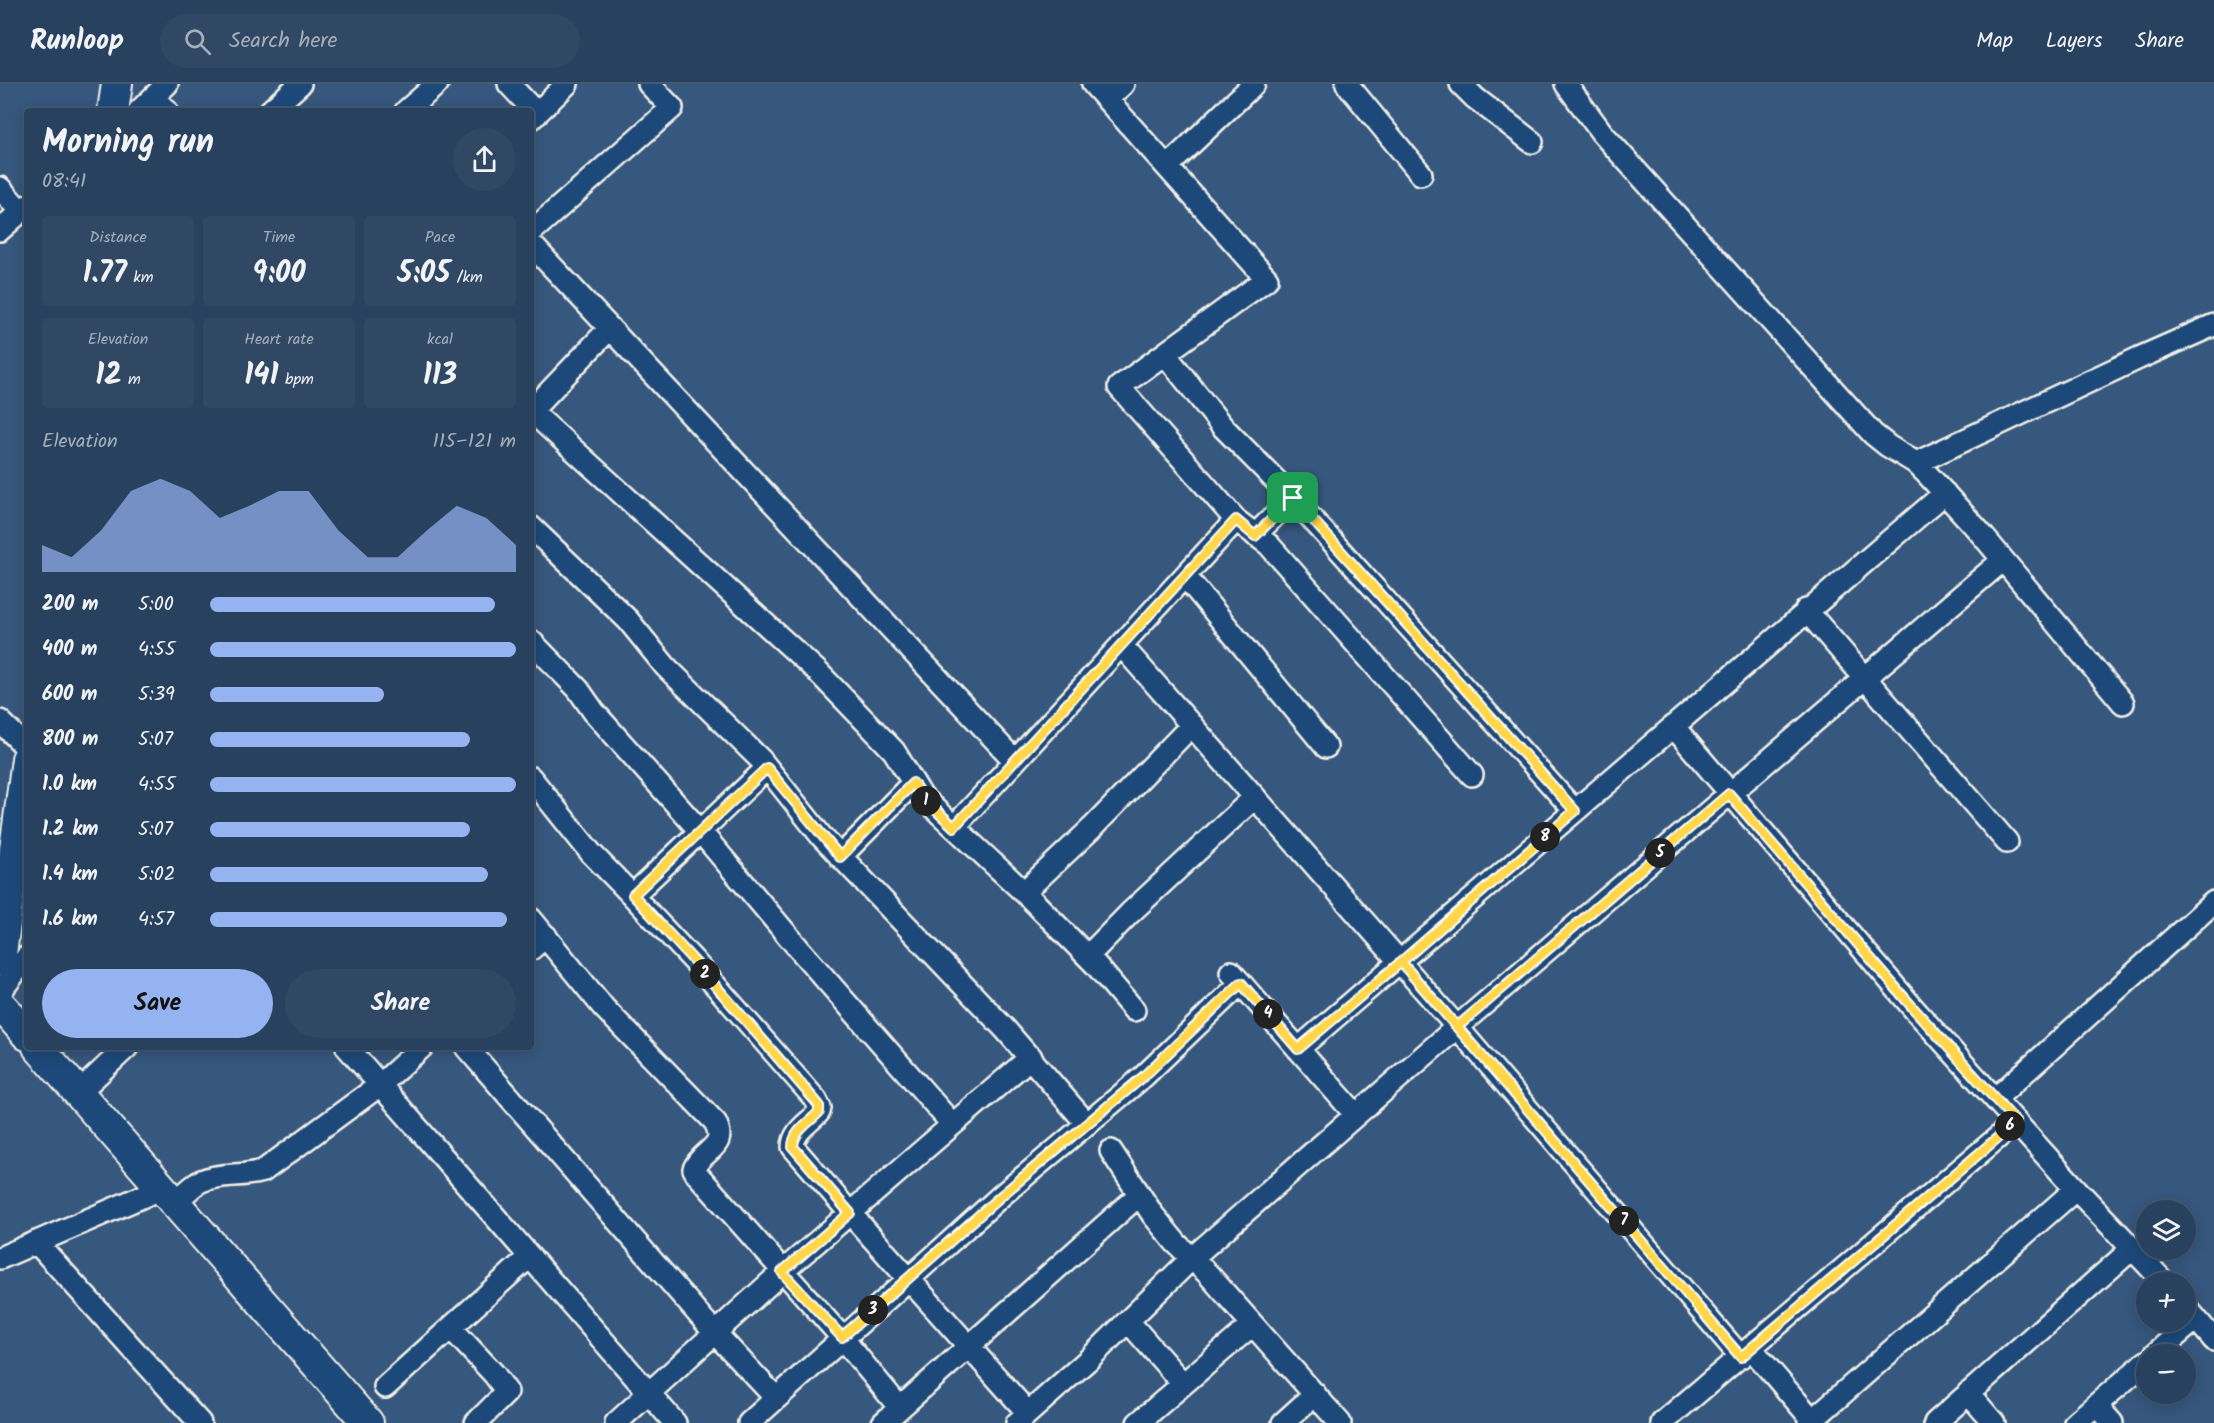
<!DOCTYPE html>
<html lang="en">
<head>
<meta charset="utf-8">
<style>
	body { margin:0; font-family:Kalam,sans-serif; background:#304864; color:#f1f3f6; height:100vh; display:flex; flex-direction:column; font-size:22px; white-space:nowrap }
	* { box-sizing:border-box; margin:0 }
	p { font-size:20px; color:#a5afbc }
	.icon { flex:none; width:33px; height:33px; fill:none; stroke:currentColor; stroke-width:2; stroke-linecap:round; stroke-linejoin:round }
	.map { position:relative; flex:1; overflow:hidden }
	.side { position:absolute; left:24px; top:24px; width:510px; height:942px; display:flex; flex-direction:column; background:#28415e; border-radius:6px; box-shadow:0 3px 15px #0003,0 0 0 2px #445a73 }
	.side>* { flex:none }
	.controls { position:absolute; left:2136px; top:1116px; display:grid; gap:12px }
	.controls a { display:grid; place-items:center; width:60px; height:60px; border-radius:50%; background:#28415e; box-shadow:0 3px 15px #0003,0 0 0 2px #445a73; font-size:30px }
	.pin { position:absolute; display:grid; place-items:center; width:51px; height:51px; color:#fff; margin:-26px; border-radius:12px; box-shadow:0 3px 9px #0006 }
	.km { position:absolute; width:30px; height:30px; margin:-15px; border-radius:50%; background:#222; color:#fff; font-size:16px; line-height:30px; text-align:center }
	.round { display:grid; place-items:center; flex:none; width:63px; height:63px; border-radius:32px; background:#304864 }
	.head { display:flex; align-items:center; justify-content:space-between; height:102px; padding:0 18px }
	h1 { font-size:33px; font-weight:600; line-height:45px }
	.metrics { display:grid; grid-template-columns:repeat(3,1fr); gap:9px; height:102px; padding:6px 18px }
	.metrics div { display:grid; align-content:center; border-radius:6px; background:#304864; text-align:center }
	.metrics b { font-size:30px; font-weight:600 }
	.metrics small { font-size:16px; font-weight:400 }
	.metrics p { font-size:16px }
	.chart { height:168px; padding:12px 18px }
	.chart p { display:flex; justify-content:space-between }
	.chart svg { width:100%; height:108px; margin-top:6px; fill:#95b2f1; opacity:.7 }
	.action { display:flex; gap:12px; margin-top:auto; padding:12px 18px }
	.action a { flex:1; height:69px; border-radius:36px; background:#95b2f1; color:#111; font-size:24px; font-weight:600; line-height:69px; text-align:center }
	.action a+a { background:#304864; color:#f1f3f6 }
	ul { padding:0 18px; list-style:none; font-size:20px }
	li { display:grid; grid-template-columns:96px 72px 1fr; align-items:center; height:45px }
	li i { height:15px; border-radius:8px; background:#95b2f1 }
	header { display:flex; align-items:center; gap:36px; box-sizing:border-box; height:84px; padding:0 30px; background:#28415e; border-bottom:2px solid #445a73 }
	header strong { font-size:28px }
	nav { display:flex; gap:33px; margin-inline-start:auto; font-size:21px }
	.search { width:420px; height:54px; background:#304864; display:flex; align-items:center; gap:15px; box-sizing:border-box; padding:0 21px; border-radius:33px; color:#a5afbc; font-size:22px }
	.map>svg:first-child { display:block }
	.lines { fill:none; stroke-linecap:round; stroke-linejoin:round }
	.minor-casing { stroke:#f4f1e8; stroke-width:26 }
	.secondary-casing { stroke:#f4f1e8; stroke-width:34 }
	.minor { stroke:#1f4a7a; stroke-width:21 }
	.secondary { stroke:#1f4a7a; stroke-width:30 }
	.route-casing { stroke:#fff; stroke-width:12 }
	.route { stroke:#ffd54a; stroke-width:8 }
</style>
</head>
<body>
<header>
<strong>Runloop</strong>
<div class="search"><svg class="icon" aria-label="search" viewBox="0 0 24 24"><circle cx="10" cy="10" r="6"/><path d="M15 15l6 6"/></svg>Search here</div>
<nav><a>Map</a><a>Layers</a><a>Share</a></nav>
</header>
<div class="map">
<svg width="2214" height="1339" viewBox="0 0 2214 1339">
	<rect width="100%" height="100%" fill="#36577e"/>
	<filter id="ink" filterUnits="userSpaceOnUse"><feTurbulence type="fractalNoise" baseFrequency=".0167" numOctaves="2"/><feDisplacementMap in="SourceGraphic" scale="12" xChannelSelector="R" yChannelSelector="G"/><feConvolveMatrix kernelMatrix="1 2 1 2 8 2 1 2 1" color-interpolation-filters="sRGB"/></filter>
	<g filter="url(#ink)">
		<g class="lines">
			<defs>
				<path id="minor" d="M509 0 537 30
					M1347 0 1421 90
					M1461 0 1475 14 1532 58
					M1566 0 1602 49 1873 350 1888 362 1916 379 1928 391 1978 446 2123 619
					M154 13 167 27
					M1107 15 1123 0
					M139 27 167 0
					M270 27 300 0
					M406 27 437 0
					M531 35 567 0
					M1167 83 1254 0
					M0 104 21 128
					M0 146 27 122
					M531 148 672 24 649 0
					M531 160 1015 677 1236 436 1119 303 1267 195 1093 0
					M1165 270 1222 342 1293 414 1575 727
					M531 327 817 587 894 667 922 713 1028 812 1096 881 1134 926
					M531 327 610 244
					M1916 379 2139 274 2214 241
					M1236 436 1269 461 1472 691
					M531 443 628 536 666 583 761 676 822 753 1005 945 1087 1040
					M1255 451 1293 414
					M1185 492 1326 663
					M1806 526 2007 758
					M531 557 578 605 594 628 700 747 800 866 952 1040
					M1121 561 1457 943 1741 1273
					M0 637 27 664
					M1673 642 1914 925 2076 1105 2164 1198
					M531 694 591 769 629 808 694 877 816 1016 820 1024 819 1028C809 1039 793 1047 793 1063L850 1129 1028 1329
					M954 743 1015 677
					M840 773 913 699
					M1024 808 1092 744 1192 641
					M633 811 767 684
					M531 835 604 924 715 1038C729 1064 702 1065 694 1085L697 1090 838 1249 900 1324
					M531 865 546 852
					M1088 872 1130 829 1255 713
					M1231 888 1356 1031
					M0 908 27 873
					M347 963 675 1339
					M466 963 715 1249 776 1314
					M1298 965 1945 409
					M78 1009 127 963
					M1995 1015 2214 818
					M1111 1067 1153 1131 1176 1159 1208 1190 1340 1339
					M175 1119C182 1112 192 1102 201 1097 220 1089 243 1093 263 1087L380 1001 422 963
					M36 1158 200 1339
					M0 1174 162 1104
					M2186 1223 2214 1256
					M1128 1237 1183 1300
					M451 1244 494 1290 507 1308 476 1339
					M1751 1264 1815 1339
					M2155 1270 2196 1235
					M385 1303 529 1173
					M1968 1309 1994 1339
					M2096 1321 2112 1339
					M616 1339 782 1188 1031 973
					M749 1339 1002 1111 1144 992 1241 899
					M883 1339 1139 1111
					M1017 1339 1088 1276 1192 1174 1457 943 2003 476
					M1138 1339 1252 1241
					M1283 1339 1315 1310
					M1662 1339 2016 1038
					M1809 1339 2076 1105
					M1935 1339 2133 1164
					M2075 1339 2146 1278"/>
				<path id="secondary" d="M113 27 117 0
					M0 877 27 675
					M0 920 27 951
					M38 963 368 1339"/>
			</defs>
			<use href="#minor" class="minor-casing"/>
			<use href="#secondary" class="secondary-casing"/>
			<use href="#minor" class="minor"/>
			<use href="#secondary" class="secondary"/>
		</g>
	</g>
	<g class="lines" filter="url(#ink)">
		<defs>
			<path id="route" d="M1293 414 1255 452 1236 436 954 743 922 713 913 699 840 773 767 684 633 811 694 877 819 1021V1028C809 1039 793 1047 793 1063L850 1129 782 1188 842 1253 1002 1111 1144 992 1241 899 1298 965 1401 878 1457 943 1729 710 1914 925 2016 1038 1741 1273 1401 878 1575 727 1293 414"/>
		</defs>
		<use href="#route" class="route-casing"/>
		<use href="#route" class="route"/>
	</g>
</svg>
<div class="controls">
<a><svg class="icon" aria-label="layers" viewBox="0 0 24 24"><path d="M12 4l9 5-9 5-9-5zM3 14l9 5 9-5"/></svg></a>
<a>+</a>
<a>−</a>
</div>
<div class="pin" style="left:1293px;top:414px;background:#1e9e55"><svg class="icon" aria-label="arrive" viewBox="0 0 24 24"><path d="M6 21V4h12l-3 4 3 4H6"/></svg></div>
<b class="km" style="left:926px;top:717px">1</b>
<b class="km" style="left:705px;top:890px">2</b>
<b class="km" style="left:873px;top:1226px">3</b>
<b class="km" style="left:1268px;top:930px">4</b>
<b class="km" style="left:1660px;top:769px">5</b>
<b class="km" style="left:2010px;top:1042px">6</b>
<b class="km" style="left:1624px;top:1137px">7</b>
<b class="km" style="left:1545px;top:753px">8</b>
<section class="side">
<div class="head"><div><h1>Morning run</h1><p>08:41</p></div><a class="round"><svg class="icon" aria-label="share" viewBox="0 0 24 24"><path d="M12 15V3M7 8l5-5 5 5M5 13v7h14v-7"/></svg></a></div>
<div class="metrics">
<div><p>Distance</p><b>1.77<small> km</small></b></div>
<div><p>Time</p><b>9:00</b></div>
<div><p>Pace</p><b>5:05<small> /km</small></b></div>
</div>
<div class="metrics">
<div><p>Elevation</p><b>12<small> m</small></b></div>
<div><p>Heart rate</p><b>141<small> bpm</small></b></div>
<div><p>kcal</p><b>113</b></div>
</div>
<div class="chart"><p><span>Elevation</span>115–121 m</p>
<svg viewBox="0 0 160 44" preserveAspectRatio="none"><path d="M0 44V33L10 38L20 27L30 11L40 6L50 11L60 22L70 17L80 11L90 11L100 27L110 38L120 38L130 27L140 17L150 22L160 33V44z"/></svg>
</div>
<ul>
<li><b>200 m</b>5:00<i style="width:93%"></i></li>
<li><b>400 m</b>4:55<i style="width:100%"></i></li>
<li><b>600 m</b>5:39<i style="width:57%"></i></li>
<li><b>800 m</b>5:07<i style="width:85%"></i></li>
<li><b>1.0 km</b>4:55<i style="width:100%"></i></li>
<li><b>1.2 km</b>5:07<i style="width:85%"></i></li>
<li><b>1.4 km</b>5:02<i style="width:91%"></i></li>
<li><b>1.6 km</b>4:57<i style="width:97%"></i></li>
</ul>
<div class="action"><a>Save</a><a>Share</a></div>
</section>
</div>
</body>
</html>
